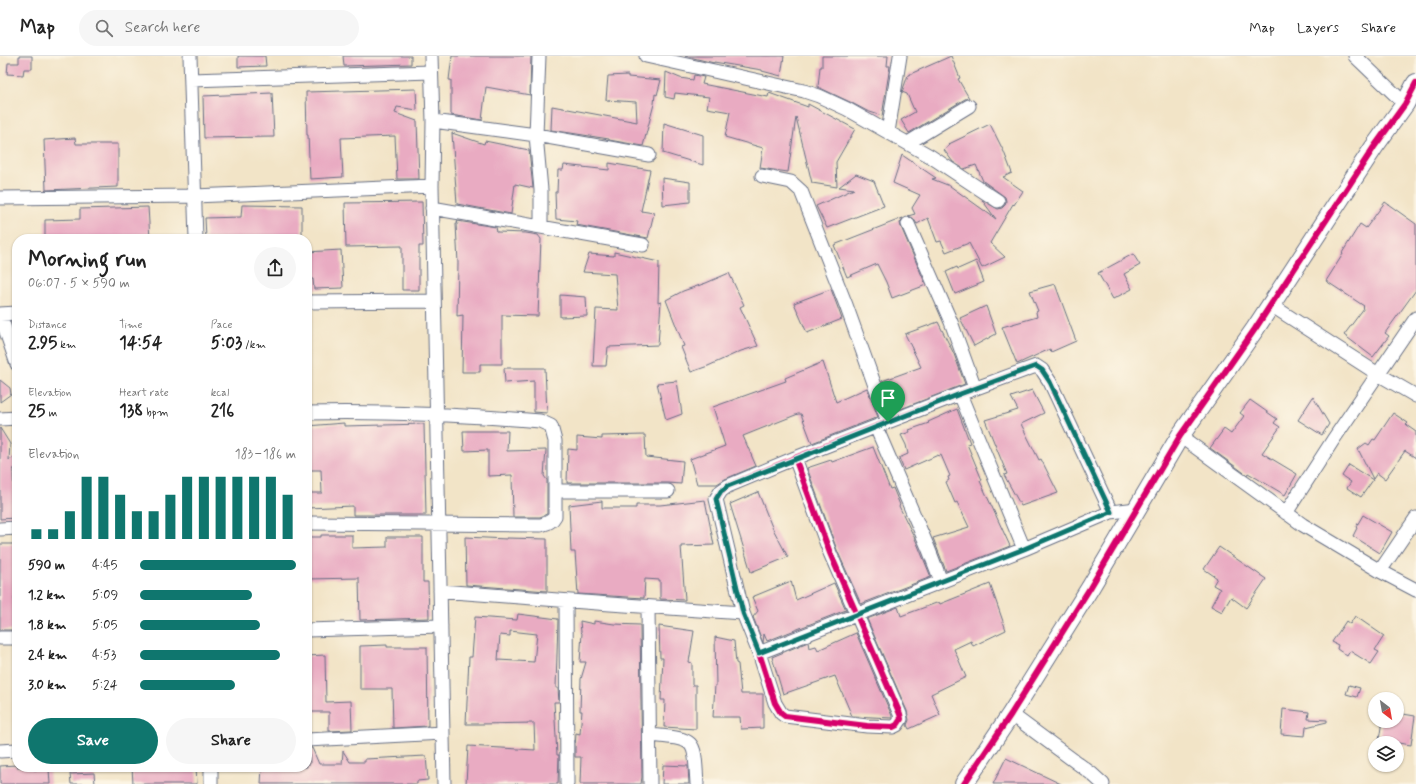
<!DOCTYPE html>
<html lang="en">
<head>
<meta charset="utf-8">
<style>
	body { margin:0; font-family:Mynerve,sans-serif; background:#f6f6f6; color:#222; height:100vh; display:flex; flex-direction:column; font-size:15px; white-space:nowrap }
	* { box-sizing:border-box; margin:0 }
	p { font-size:13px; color:#767676 }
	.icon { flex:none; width:22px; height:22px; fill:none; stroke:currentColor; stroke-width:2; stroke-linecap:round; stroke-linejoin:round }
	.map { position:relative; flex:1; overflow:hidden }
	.drawer { position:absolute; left:12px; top:178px; width:300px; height:538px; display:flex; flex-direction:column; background:#fff; border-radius:16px; box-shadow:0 1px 3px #0004 }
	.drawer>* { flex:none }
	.needle { width:26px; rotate:149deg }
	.fabs { position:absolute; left:1368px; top:636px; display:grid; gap:8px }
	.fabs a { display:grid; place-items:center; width:36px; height:36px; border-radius:50%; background:#fff; box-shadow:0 1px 3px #0004; font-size:20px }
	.pin { position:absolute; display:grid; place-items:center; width:34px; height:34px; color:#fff; margin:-41px -17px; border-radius:50% 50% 50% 0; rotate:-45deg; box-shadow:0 0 4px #0007 }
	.pin .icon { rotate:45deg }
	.round { display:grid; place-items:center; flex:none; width:42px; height:42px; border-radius:21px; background:#f6f6f6 }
	.summary { display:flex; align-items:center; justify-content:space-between; height:68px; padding:0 16px }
	h1 { font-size:22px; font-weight:800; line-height:30px }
	.stats { display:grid; grid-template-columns:repeat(3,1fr); gap:6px; height:68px; padding:4px 16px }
	.stats div { display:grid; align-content:center }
	.stats b { font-size:17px; font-weight:800 }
	.stats small { font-size:11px; font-weight:400 }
	.stats p { font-size:11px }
	.chart { height:112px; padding:8px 16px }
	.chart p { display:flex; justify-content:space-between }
	.chart svg { width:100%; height:72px; margin-top:4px; stroke:#0f766e; stroke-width:6 }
	.button { display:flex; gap:8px; margin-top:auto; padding:8px 16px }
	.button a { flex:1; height:46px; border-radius:24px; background:#0f766e; color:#fff; font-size:16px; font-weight:800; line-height:46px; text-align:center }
	.button a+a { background:#f6f6f6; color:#222 }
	ul { padding:0 16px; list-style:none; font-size:13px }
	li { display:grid; grid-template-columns:64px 48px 1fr; align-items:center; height:30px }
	li i { height:10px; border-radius:5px; background:#0f766e }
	header { display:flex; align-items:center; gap:24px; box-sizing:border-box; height:56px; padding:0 20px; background:#fff; border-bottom:1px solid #e0e0e0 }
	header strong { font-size:19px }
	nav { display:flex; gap:22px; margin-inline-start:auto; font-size:14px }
	.search { width:280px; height:36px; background:#f6f6f6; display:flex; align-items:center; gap:10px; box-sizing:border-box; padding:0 14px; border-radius:22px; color:#767676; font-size:15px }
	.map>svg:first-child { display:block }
	.building { fill:#e9abc2; fill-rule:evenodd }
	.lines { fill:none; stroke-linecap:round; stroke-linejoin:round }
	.street-casing { stroke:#666e83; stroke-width:15 }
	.secondary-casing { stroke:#666e83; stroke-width:20 }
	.street { stroke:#fff; stroke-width:13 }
	.secondary { stroke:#fff; stroke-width:18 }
	.cycleway-casing { stroke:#fcf5e5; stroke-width:8 }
	.cycleway { stroke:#d6006c; stroke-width:6 }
	.route-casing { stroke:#fff; stroke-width:8 }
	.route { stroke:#0f766e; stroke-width:5 }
</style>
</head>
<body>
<header>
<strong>Map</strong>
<div class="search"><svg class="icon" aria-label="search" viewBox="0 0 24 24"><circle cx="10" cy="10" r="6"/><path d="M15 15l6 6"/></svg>Search here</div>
<nav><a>Map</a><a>Layers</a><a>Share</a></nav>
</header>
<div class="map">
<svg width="1416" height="728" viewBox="0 0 1416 728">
	<rect width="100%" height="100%" fill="#fcf5e5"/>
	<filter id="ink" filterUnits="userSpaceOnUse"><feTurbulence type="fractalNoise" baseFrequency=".025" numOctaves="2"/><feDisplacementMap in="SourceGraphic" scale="8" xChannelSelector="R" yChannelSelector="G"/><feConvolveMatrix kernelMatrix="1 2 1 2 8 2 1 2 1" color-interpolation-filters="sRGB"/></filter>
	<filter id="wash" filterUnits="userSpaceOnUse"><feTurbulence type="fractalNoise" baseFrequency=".012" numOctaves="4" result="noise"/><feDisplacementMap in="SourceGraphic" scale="16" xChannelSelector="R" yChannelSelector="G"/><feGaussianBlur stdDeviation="0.9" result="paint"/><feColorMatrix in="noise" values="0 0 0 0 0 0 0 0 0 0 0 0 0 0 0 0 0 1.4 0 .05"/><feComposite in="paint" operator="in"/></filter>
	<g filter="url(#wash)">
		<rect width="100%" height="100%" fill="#f2e4c7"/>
		<g id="blocks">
			<path class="building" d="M19 0H32V13H24L23 19 7 18 8 7H19Z
				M238 0H265L266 10 238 11Z
				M343 0H411V8L344 10Z
				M452 0H531L530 39 486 31 482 64 451 59V24H449Z
				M685 0H784L781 20 762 15V14L714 6V7Z
				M822 0H888L887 10H890L882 60 867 55 850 46 818 31 820 11H822Z
				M951 0 960 22 958 23 969 42 965 43 909 77 901 64 915 56 907 38 902 36 908 19Z
				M666 16 680 22 693 24 694 19 704 21 702 28 768 41 769 37 808 51V48L855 73 836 106 837 131 812 127 796 61 788 116 760 112 763 92 725 81 730 56 707 52 709 41 675 37 674 43 665 41Z
				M628 19V21L661 24 657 39 655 38 654 48 643 90 609 84V83L551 74 552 50 637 66 636 46 606 44 608 20Z
				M416 33 417 54 397 51 395 57 417 65 419 123H397L395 80 341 82 343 121 310 123 308 79H307L306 36Z
				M272 37 274 81 204 82 203 40Z
				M664 67 703 79V109L663 97Z
				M990 68 1004 96 1012 117 1003 121 1023 135 1014 149 1013 148 990 187 1005 201 982 212 969 187 946 196 941 185 937 186 928 162 917 168 913 162 908 160 915 158 912 152 920 139 893 127 902 99 936 122 932 123 950 130 996 163 982 144 998 153 1002 152 1005 149 1006 145 1005 141 983 125 976 109 964 113 953 106 944 94 950 89 949 88Z
				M452 77 484 88 485 85 529 94 533 132 515 128 511 158 457 148Z
				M75 82 76 88H118V131L46 134 44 84Z
				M609 107 650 114 641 155 654 157 648 182 576 169 577 165 556 163 555 136H557L558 114H563L564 109 609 114Z
				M856 118 874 125 884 150 827 172 816 150 854 133 839 131Z
				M662 122 690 126V146L663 149Z
				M422 146 423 190H419V234H402V190L346 191 345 147Z
				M1385 146 1416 168V234L1385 277 1389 280 1373 301 1344 279 1364 252 1363 251 1364 250 1326 225 1343 198 1342 197 1360 168 1366 172Z
				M242 149 302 150V183H206L205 162 241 161Z
				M148 151 150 183H45V164L80 163V153Z
				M903 162 900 167 901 171 926 229 892 242 886 226 877 208 847 221 834 189Z
				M457 165 496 171 497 176 526 177 538 179 541 183 538 260 502 259V308H480V316H462L463 259 457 260 458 207 456 168H458Z
				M341 194 343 232 314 233 313 223H307V196Z
				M614 196 659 206 658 247 661 246 658 289 608 291 606 310H593L596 253 618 254 615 218 583 216 589 198 614 200Z
				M1133 198 1140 209 1124 218 1132 233 1113 243 1098 217Z
				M976 205 984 226 955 238 946 216 957 211 958 213Z
				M729 217 744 249 740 251 758 290 741 295 708 310 691 316 681 291 684 290 666 244 683 235 706 227Z
				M1055 228 1076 285 1051 296 1050 293 1017 308 1002 271 1037 261 1036 256 1038 255 1030 235Z
				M831 233 842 263 807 277 794 247Z
				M560 239 586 241 587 260 560 261Z
				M986 250 996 278 974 290 960 262Z
				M938 266 954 298 965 328 893 356 882 325 921 311 905 278Z
				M823 306 836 346 867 332 878 361 812 387 801 358H798L743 380 756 410 725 423 717 428H697L690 403 725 390 713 351 786 325 785 322Z
				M504 312H545L547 357 534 356V325L505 327Z
				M0 324 10 332 11 338 0 346Z
				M677 325 682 358 666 364 657 327Z
				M1032 334 1044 357 1021 368 1039 404 1041 403 1058 437 1021 450 1004 419 1007 418 985 364 1018 354 1011 341Z
				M1313 341 1329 368 1322 379 1298 364Z
				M1250 344 1277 363 1274 367 1280 371 1262 397 1297 418 1285 439 1248 417 1247 419 1210 392 1224 373 1231 378 1244 360 1240 357Z
				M957 353 970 387 967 388 982 424 980 425 1010 490 946 515 933 482 969 471 957 446 955 447 946 426 949 424 948 421 950 420 941 399 939 400 938 399 904 414 899 402 908 398 906 389 901 379 910 376 909 374 929 367 928 366Z
				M1393 357 1408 367 1406 369 1416 376V402L1405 395 1385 423 1377 417 1373 423 1358 393 1366 387 1369 389 1373 383 1375 384Z
				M344 367V370L424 368 426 459H353V450L307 452V437H322L321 414H307V370Z
				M0 372 10 388 9 404 17 400V413H13L15 462 0 463Z
				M463 375H508L507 395 546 394 544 420 547 424V458L540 461H513L512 419 488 420V394L464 395Z
				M645 379 646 401 683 405 681 428 668 427H567L568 393 577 394V381L602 383V380Z
				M873 391 890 433 893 432 900 449 899 450 917 487 931 521 861 548 837 494 807 412 831 404 832 406Z
				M1349 409 1373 424 1361 441 1347 432 1351 426 1342 420Z
				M758 436 772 471 788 501 751 516 730 448Z
				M705 444 714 489 681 490 685 544 660 543V524L645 523 644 542 578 538 575 496H571L569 449 602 445V452H636V449H660Z
				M1363 459 1392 476 1380 497 1353 480 1357 472 1356 471Z
				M321 479H352V492L387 491V481H423V526H428L429 562 360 564 359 522 307 523V481H321Z
				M465 481 507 483V482L547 483V535L466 529Z
				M0 488H17V542H14L17 558V574H0Z
				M1219 491 1266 523 1246 552 1231 541 1222 556 1211 550 1220 533 1213 529 1217 522 1204 513Z
				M791 525 796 544 834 527 846 554 767 585 764 578 763 587 753 561 758 555 752 541Z
				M990 528 1006 574 973 590 971 585 954 593 966 621 931 638 940 659 909 673 907 669 909 664 907 655 867 563 898 551 901 560 939 546 940 548Z
				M518 558 558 563 556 632H558L559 646H554L557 699H559L558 728H466L468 690 535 694 534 667 480 668H466L469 601H472L475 561 517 564ZM510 575 537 578 534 606 498 604 500 579 510 580Z
				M1355 560 1384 580 1375 594 1379 596 1371 608 1350 595 1347 600 1337 593 1338 589 1332 586 1346 565 1350 568Z
				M580 565 594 568V565L614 568 640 569 642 721 641 728H580L581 701H575V692L576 677 580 678 582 655H580L581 623 586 606H580L582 577 581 576Z
				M659 570 694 575 689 606 692 607V629H696V673L664 671 665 644H661L663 602H660Z
				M856 577 892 660V662L852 660 835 620 783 638 772 601 808 586 809 592 816 590 818 594Z
				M715 581 734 585 736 607 738 608 741 638H763V672L741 673 740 661H713L715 629 716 630Z
				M387 589V591H427L428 670 393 672 392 633H360V590Z
				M325 599 326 646 351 645 352 674 329 675V656H307V600Z
				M1349 629 1360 632 1357 641 1346 638Z
				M1283 653 1309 656 1308 663 1327 664V666L1306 671 1305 680 1281 678Z
				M1397 657 1415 660 1411 689 1379 684 1382 665H1397Z
				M309 692H312L319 708H342L343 695 350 706H365V703L426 700 428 724 417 725V728H261L262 711H307V708H310Z
				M1006 702 1061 728H993Z
				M17 709V711H34V714L49 713 50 728H0V710Z
				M663 709 688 710 689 728H662Z
				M132 711H196L197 728H133Z
				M94 717 95 728H71L70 718Z"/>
		</g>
	</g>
	<g filter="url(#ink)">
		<use href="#blocks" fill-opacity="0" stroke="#666e83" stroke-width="1"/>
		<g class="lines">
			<defs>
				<path id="street" d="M190 0 196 183
					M431 0 433 65 432 130 444 728
					M539 0 536 79 541 134V170
					M646 0 804 35 819 40 847 53 930 100 998 145
					M1355 0 1405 48
					M191 24 431 16
					M433 65 536 79 649 99
					M888 76 900 0
					M908 87 969 50
					M762 120 791 126 801 135 846 249 888 366
					M0 142 194 140 432 130
					M432 152 643 189
					M908 168 951 266 975 332
					M307 246 434 245
					M1271 249 1378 318 1416 340
					M17 257 0 258 17 308
					M960 338 1024 493
					M307 357C385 355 462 359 540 365L551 370 555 385V460C552 466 547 467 541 469L307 467
					M0 363 17 362
					M876 371 929 494 941 525
					M1180 380 1303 469 1380 515 1416 534
					M795 402 830 497 900 658 901 663 897 669 893 671 867 670 785 660 781 657 775 647 759 597 743 557 716 443 721 435 728 430 795 402 960 338 1036 310 1042 314 1050 326 1111 456
					M555 435H668
					M1286 457 1333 384 1416 262
					M0 473 17 472
					M1380 515 1416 462
					M440 535 610 548 743 557
					M566 545 567 728
					M648 551 650 728
					M307 574 441 570
					M0 582H17
					M759 597 1024 493 1111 456 1137 453
					M1011 658 1092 718 1103 728
					M650 679C697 684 694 681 697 728
					M307 684 443 677
					M0 695 17 694
					M211 711V728"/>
				<path id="secondary" d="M964 728 1011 658 1090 532 1180 380 1255 273 1374 91 1405 48 1416 27"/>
			</defs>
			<use href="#street" class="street-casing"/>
			<use href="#secondary" class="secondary-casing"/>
			<use href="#street" class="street"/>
			<use href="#secondary" class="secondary"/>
			<defs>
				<path id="cycleway" d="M795 402 830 497 900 658 901 663 897 669 893 671 867 670 785 660 781 657 775 647 759 597 743 557 716 443 721 435 728 430 795 402 960 338 1036 310 1042 314 1050 326 1111 456
					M964 728 1011 658 1090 532 1180 380 1255 273 1374 91 1405 48 1416 27"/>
			</defs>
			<use href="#cycleway" class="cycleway-casing"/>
			<use href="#cycleway" class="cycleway"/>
		</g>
	</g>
	<g class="lines" filter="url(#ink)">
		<defs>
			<path id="route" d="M1036 310 1042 314 1050 326 1111 456 1024 493 759 597 743 557 716 443 721 435 728 430 960 338Z"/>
		</defs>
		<use href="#route" class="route-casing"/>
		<use href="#route" class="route"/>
	</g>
</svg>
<div class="fabs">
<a><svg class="needle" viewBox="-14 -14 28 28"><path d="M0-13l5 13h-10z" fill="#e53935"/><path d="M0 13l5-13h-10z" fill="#767676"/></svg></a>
<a><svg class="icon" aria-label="layers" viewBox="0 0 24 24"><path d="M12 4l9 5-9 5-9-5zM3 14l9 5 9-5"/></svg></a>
</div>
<div class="pin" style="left:888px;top:366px;background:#1e9e55"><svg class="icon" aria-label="arrive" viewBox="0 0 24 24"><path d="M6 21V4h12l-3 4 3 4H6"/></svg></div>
<section class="drawer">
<div class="summary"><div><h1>Morning run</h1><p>06:07 · 5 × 590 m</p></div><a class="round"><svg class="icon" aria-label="share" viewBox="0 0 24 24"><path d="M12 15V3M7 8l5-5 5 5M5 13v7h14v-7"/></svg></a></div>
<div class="stats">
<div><p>Distance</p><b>2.95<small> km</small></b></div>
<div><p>Time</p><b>14:54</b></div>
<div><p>Pace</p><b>5:03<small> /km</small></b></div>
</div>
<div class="stats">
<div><p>Elevation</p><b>25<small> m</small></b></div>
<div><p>Heart rate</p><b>138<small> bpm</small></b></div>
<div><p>kcal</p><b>216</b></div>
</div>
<div class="chart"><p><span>Elevation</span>183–186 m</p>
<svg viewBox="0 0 160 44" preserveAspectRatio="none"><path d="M5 44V38M15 44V38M25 44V27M35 44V6M45 44V6M55 44V17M65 44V27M75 44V27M85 44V17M95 44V6M105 44V6M115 44V6M125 44V6M135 44V6M145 44V6M155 44V17"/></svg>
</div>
<ul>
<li><b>590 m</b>4:45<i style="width:100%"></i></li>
<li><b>1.2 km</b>5:09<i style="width:72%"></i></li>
<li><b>1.8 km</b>5:05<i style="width:77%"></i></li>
<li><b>2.4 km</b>4:53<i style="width:90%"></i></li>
<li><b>3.0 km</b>5:24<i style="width:61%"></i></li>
</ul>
<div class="button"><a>Save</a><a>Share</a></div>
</section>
</div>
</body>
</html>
